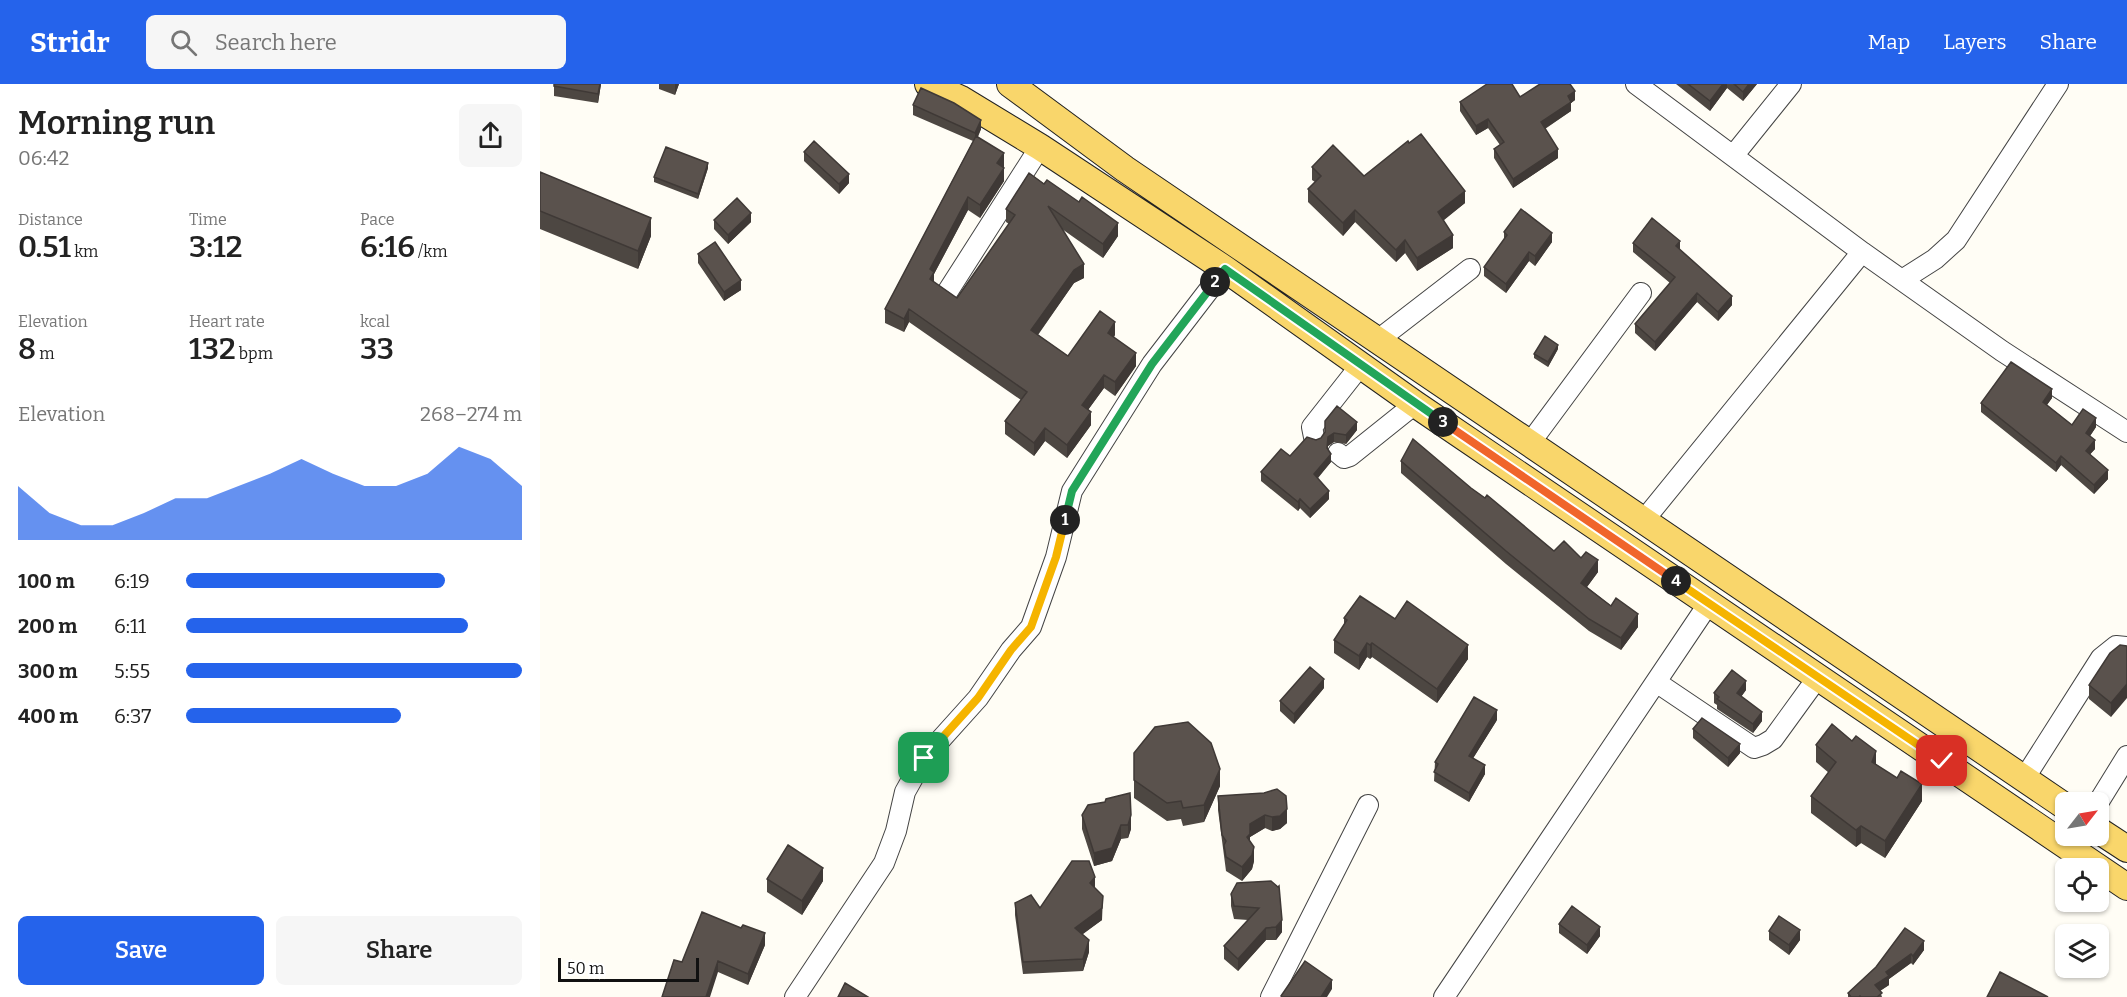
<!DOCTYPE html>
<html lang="en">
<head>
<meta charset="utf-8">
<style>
	body { margin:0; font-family:Bitter,serif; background:#f6f6f6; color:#222; height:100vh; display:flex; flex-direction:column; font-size:22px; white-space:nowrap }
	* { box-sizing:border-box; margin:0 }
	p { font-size:20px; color:#767676 }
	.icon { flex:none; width:33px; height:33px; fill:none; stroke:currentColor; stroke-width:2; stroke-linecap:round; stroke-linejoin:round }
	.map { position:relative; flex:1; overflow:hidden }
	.details { display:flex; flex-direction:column; background:#fff; width:540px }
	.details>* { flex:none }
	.needle { width:39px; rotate:59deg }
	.buttons { position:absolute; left:1515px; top:708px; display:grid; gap:12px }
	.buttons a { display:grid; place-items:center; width:54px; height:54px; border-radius:9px; background:#fff; box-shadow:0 2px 4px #0004; font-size:30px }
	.scale { position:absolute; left:18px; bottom:15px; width:141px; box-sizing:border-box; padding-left:6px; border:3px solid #111; border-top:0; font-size:16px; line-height:21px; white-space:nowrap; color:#111; -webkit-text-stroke:4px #fff; paint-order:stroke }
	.pin { position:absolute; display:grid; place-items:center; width:51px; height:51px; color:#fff; margin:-26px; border-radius:12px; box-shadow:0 3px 9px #0006 }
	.km { position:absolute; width:30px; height:30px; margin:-15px; border-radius:50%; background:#222; color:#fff; font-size:16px; line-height:30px; text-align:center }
	.round { display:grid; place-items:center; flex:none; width:63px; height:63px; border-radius:9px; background:#f6f6f6 }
	.overview { display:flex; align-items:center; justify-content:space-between; height:102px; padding:0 18px }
	h1 { font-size:33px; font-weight:600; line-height:45px }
	.stats { display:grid; grid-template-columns:repeat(3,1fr); gap:9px; height:102px; padding:6px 18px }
	.stats div { display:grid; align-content:center }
	.stats b { font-size:30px; font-weight:600 }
	.stats small { font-size:16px; font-weight:400 }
	.stats p { font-size:16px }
	.chart { height:168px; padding:12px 18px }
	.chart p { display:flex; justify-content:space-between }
	.chart svg { width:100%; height:108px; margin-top:6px; fill:#2563eb; opacity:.7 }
	.button { display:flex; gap:12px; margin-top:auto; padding:12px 18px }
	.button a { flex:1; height:69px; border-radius:9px; background:#2563eb; color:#fff; font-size:24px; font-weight:600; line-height:69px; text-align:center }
	.button a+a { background:#f6f6f6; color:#222 }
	ul { padding:0 18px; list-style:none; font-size:20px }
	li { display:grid; grid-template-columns:96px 72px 1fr; align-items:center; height:45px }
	li i { height:15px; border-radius:8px; background:#2563eb }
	header { display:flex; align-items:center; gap:36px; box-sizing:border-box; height:84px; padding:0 30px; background:#2563eb; color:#fff }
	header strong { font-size:28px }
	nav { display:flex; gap:33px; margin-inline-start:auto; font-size:21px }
	.search { width:420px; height:54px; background:#f6f6f6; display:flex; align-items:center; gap:15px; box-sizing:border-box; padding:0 21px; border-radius:9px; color:#767676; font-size:22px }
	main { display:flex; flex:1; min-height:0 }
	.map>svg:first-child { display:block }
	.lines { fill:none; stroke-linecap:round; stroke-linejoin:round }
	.minor-casing { stroke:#444; stroke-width:22 }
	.major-casing { stroke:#222; stroke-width:28 }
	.minor { stroke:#fff; stroke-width:20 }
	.major { stroke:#f9d66b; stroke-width:26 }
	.wall { fill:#4d4742 }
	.shaded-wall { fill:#3f3936 }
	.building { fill:#5a524d; stroke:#3f3936; stroke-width:1.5 }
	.split-1-casing { stroke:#fff; stroke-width:12 }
	.split-2-casing { stroke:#fff; stroke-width:12 }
	.split-3-casing { stroke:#fff; stroke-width:12 }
	.split-4-casing { stroke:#fff; stroke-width:12 }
	.split-5-casing { stroke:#fff; stroke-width:12 }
	.split-1 { stroke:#f5b400; stroke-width:8 }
	.split-2 { stroke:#22a559; stroke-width:8 }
	.split-3 { stroke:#22a559; stroke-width:8 }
	.split-4 { stroke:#f0652b; stroke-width:8 }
	.split-5 { stroke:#f5b400; stroke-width:8 }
</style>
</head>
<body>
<header>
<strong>Stridr</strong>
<div class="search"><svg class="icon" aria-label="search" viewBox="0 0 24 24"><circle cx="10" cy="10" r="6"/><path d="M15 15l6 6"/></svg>Search here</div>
<nav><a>Map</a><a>Layers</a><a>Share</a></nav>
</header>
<main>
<section class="details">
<div class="overview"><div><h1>Morning run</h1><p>06:42</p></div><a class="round"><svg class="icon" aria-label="share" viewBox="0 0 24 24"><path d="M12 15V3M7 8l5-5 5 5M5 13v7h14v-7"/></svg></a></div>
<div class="stats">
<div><p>Distance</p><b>0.51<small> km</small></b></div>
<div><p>Time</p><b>3:12</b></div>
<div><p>Pace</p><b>6:16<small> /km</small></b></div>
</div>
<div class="stats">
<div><p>Elevation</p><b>8<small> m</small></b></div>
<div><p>Heart rate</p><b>132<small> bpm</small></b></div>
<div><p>kcal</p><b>33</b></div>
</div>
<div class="chart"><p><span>Elevation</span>268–274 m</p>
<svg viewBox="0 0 160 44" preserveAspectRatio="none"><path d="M0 44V22L10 33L20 38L30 38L40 33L50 27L60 27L70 22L80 17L90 11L100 17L110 22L120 22L130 17L140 6L150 11L160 22V44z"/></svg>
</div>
<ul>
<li><b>100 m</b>6:19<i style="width:77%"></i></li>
<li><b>200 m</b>6:11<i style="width:84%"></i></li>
<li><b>300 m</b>5:55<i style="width:100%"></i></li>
<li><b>400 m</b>6:37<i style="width:64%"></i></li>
</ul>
<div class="button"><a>Save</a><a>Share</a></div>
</section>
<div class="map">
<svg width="1587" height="913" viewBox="0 0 1587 913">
	<rect width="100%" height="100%" fill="#fffdf5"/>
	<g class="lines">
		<defs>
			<path id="minor" d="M1096 0 1322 168 1104 436
				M1193 72 1251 0
				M1322 168 1462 267 1587 348
				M1362 196 1395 175 1416 156 1518 0
				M408 207 500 63
				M838 256 930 185
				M774 353 772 343 820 282
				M990 359 1101 209
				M798 369 804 374 810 372 875 320
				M1116 598 1214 664 1223 661 1233 655 1278 593
				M1484 695 1561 574 1576 562 1587 563
				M1558 719 1587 672
				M255 913 344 779 356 747 365 708 384 674 438 614 471 566 491 543 516 473 532 407 612 280 685 185
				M731 913 828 721
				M904 913 1169 519"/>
			<path id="major" d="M388 0 421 15 500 63 685 185 875 320 1587 803
				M470 0 585 85 1526 723
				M1558 746 1587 765"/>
		</defs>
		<use href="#minor" class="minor-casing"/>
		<use href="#major" class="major-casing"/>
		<use href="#minor" class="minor"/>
		<use href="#major" class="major"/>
	</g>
	<path class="wall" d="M61 0 58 19 14 12V2Z
		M119 0H139L135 11 119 5Z
		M1136 0H1217L1203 17 1187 4 1170 27Z
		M980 13 1035 16 1031 19V27L1005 45 1018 74 973 104 954 74V65L960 61 948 44 936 51 920 27V18Z
		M373 21 441 45 438 53 464 82V97L440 134 428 126 394 190V198L417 214 469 140 466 138V125L489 89 578 152 563 174 522 145 544 194 534 199 498 251 528 272 575 251 574 253 596 282 575 312 564 304 548 326 551 341 527 374 505 357 494 372 465 350V337L481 316 369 238 364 248 345 239V225L433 57 373 31Z
		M264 68 309 99 299 110 264 77Z
		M772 83 824 92 925 119 903 136 913 164 877 187 865 169 856 178 815 138 803 152 768 118V105L775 98 772 96Z
		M168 84 158 115 114 98V93Z
		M0 88 111 152 98 185 0 145Z
		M174 136 211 138 188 160 174 145Z
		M964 148 1012 158 995 182 989 177 966 209 944 192V183L964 156Z
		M1093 159 1140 166 1192 221 1178 237 1157 218 1115 267 1095 249V240L1130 199 1093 168Z
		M158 170 201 206 184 217 158 179Z
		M1018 265 1008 283 994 274V270Z
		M1512 314 1507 321 1532 341 1556 343 1550 352 1555 365 1550 370 1568 395 1554 410 1521 381 1516 388 1441 328V319Z
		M785 337 817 346 806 360 794 358 788 362V366L791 378 777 394 789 415 770 434 760 424 758 427 721 397V388L781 354 785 348Z
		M861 377 931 404 1014 467 1041 474 1058 488 1047 503 1098 543 1081 566 1049 547 966 480 861 389Z
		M804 534 855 535 928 575 897 619 832 573 830 575 827 573 819 586 794 569V556L804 541Z
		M1587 562 1571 633 1549 615V601Z
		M784 604 754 640 740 627V617Z
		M1206 606 1201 613 1222 637 1213 649 1177 625V621L1174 619V609Z
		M957 636 933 674 945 690 929 718 894 697 895 678Z
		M1153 645 1200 669 1188 683 1153 654Z
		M1276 661 1336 680 1382 717 1345 774 1321 759 1316 763 1271 729V712L1289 689 1276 678Z
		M594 669 680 702 664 738 643 742 641 735 627 737 594 714Z
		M590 709 591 745 588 754 581 755 572 777 554 782 542 745V731L565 718Z
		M724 709 747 739 740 745 732 747 725 744 710 753V759L714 777 712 785 702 797 686 787 678 726V712Z
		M227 795 283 797 262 831 227 808Z
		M697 799 742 848 736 856H726L698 887 684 875V862L708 836 694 835 691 822V810Z
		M555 804 562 836 542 850 549 868 543 887 483 890 475 831V819L500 824Z
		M1019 840 1060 852 1047 870 1019 849Z
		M1365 844 1384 866 1373 881 1371 879 1349 895V901L1340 907 1342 913H1308V909L1336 883Z
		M1229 847 1260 856 1249 871 1229 856Z
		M225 861 208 901 178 888 142 878Z"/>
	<path class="shaded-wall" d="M60 0H61L58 19V10Z
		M135 0H139L135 11Z
		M1183 0H1187V4L1170 27V17Z
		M1209 0H1217L1203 17V8Z
		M1035 7V16L1031 19V27L1001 47V38L1028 12Z
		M948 35V44L936 51V42Z
		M441 36V45L435 58V49Z
		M1018 65V74L973 104V95Z
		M464 69V82L457 93V79Z
		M168 79V84L158 115V110Z
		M464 84V97L440 134V121Z
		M309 90V99L299 110V100Z
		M925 107V119L898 141V128Z
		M428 113V126L394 190V201L390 208V185Z
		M815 126V138L803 152V139Z
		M211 129V138L188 160V151Z
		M111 134V152L98 185V167Z
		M578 139V152L563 174V160Z
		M1012 149V158L995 182V172Z
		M913 151V164L877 187V174Z
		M865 156V169L856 178V166Z
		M1140 157V166L1136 162Z
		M989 168V177L966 209V200Z
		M544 180V194L534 199 491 260V246L534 186Z
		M201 196V206L184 217V208Z
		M1157 209V218L1115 267V258Z
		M1192 212V221L1178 237V228Z
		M369 225V238L364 248V235Z
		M575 238V251L568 262V249Z
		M1018 261V265L1008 283V278Z
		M596 269V282L575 312V298Z
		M564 291V304L542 334V321Z
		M1512 305V314L1503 326V318Z
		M551 328V341L527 374V361Z
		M1556 334V343L1546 358V349Z
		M817 338V346L806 360V351Z
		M505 344V357L494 372V359Z
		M794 349V358L788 362 787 373V364L788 353Z
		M1555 356V365L1546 375V367Z
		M791 370V378L774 399V390Z
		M1521 372V381L1516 388V379Z
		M1568 386V395L1554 410V401Z
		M789 407V415L770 434V425Z
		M760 415V424L758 427V418Z
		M1058 476V488L1041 511V499Z
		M1098 530V543L1081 566V554Z
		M827 559V573L819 586V572Z
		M832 559V573L830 575V561Z
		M928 561V575L897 619V605Z
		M784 595V604L754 640V630Z
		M1206 597V606L1197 618V609Z
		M1587 600V614L1571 633V619Z
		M957 626V636L929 681V672Z
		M1222 628V637L1213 649V640Z
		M1200 660V669L1188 683V674Z
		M1336 667V684L1332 678Z
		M945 681V690L929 718V709Z
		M680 685V702L664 738V721Z
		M1382 700V717L1345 774V757Z
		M747 725V739L740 745 732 747V733Z
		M591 731V745L588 754V741Z
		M725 731V744L710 753V763L707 753 710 740Z
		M581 741V755L572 777 554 782V769Z
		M1321 742V759L1316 763V746Z
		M714 763V777L712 785 702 797V783Z
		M283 784V797L262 831V817Z
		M555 793V805L550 799Z
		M563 812 562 836 535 856V844Z
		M742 836V848L736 856V843Z
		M1060 843V852L1047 870V861Z
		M726 844V856L698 887V875Z
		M1260 846V856L1249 871V861Z
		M225 849V861L208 901V890Z
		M549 856V868L543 887V875Z
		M1384 857V866L1373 881V872Z
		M1371 870V879L1349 895V901L1335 910V901L1346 888Z
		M178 877V888L170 913H166Z
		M792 896V905L787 913H781Z"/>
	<path class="building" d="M14 0H60L58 10 14 2Z
		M947 0H972L980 13 1000 0H1030L1035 7 1028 12 1031 18 1001 38 1018 65 973 95 954 65 964 58 948 35 936 42 920 18Z
		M1148 0H1183L1170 17Z
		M1194 0H1209L1203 8Z
		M381 4 414 19 441 36 435 49 373 21Z
		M881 50 925 107 898 128 913 151 877 174 865 156 856 166 815 126 803 139 768 105 781 92 772 83 793 61 824 92 868 57 869 59Z
		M436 52 464 69 457 79 464 84 440 121 428 113 390 185 394 188 390 195 417 214 475 131 466 125 489 89 504 100 507 96 539 118 542 113 578 139 563 160 508 122 544 180 534 186 491 246 528 272 560 227 575 238 568 249 596 269 575 298 564 291 542 321 551 328 527 361 505 344 494 359 465 337 487 308 369 225 364 235 345 225Z
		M274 57 309 90 299 100 264 68Z
		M126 63 168 79 158 110 114 93Z
		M0 88 111 134 98 167 0 127Z
		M197 114 211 129 188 151 174 136Z
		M981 125 1012 149 995 172 989 168 966 200 944 183 967 151 964 148Z
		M1112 134 1140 157 1136 162 1192 212 1178 228 1157 209 1115 258 1095 240 1135 193 1093 159Z
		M175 158 201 196 184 208 158 170Z
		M1005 252 1018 261 1008 278 994 270Z
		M1471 278 1512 305 1503 318 1532 341 1543 325 1556 334 1546 349 1555 356 1546 367 1568 386 1554 401 1521 372 1516 379 1441 319Z
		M797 322 817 338 806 351 794 349 788 353 787 364 791 370 774 390 789 407 770 425 760 415 758 418 721 388 741 365 750 372 767 353 776 356 781 354 785 348V337Z
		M873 355 931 404 945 414 947 411 1014 467 1024 457 1041 474 1046 468 1058 476 1041 499 1071 522 1076 514 1098 530 1081 554 1049 535 966 467 861 377Z
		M820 512 855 535 867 517 928 561 897 605 832 559 830 561 827 559 819 572 794 556 807 536 804 534Z
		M1580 561 1587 562V600L1571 619 1549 601 1570 569Z
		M770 583 784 595 754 630 740 617Z
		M1192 586 1206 597 1197 609 1222 628 1213 640 1177 615 1179 613 1174 609Z
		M934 613 957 626 929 672 945 681 929 709 894 688 898 680 895 678Z
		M1162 634 1200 660 1188 674 1153 645Z
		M648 638 671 659 680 685 664 721 643 724 641 717 627 719 594 696V669L615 643Z
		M1292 640 1312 657 1316 652 1336 667 1332 678 1357 694 1361 687 1382 700 1345 757 1321 742 1316 746 1271 712 1296 678 1276 661Z
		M737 705 746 712 747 725 740 732 732 733 725 731 710 740V750L707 753 714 763 712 771 702 783 686 773 684 761 686 757 682 751 678 712 724 709Z
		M590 709 591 731 588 741H581L572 764 554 769 542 731 548 721 565 718 566 715Z
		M248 761 283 784 262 817 227 795Z
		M532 777H549L555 793 550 799 563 812 562 824 535 844 549 856 543 875 483 878 475 819 491 811 500 824Z
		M731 797 738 803 739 802 742 836 736 843 726 844 698 875 684 862 719 824 694 822 691 810 697 799Z
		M1032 822 1060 843 1047 861 1019 840Z
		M162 828 201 844 203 841 225 849 208 890 178 877 166 913H122L134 876 142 878Z
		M1239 832 1260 846 1249 861 1229 847Z
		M1365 844 1384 857 1373 872 1371 870 1346 888 1349 892 1335 901 1342 909 1337 913H1321L1320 912 1319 913H1311L1308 909 1336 883Z
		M765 877 792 896 781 913H742L741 912Z
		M1460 888 1508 913H1447Z
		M305 899 328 913H298Z"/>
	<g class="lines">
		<defs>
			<path id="split-1" d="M384 674 438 614 471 566 491 543 516 473 525 436"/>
			<path id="split-2" d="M525 436 532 407 612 280 675 198"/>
			<path id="split-3" d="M675 198 685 185 903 338"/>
			<path id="split-4" d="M903 338 1136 497"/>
			<path id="split-5" d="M1136 497 1402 677"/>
		</defs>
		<use href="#split-1" class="split-1-casing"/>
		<use href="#split-2" class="split-2-casing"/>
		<use href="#split-3" class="split-3-casing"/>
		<use href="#split-4" class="split-4-casing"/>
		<use href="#split-5" class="split-5-casing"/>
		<use href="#split-1" class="split-1"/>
		<use href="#split-2" class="split-2"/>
		<use href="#split-3" class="split-3"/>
		<use href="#split-4" class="split-4"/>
		<use href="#split-5" class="split-5"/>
	</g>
</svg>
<div class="buttons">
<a><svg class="needle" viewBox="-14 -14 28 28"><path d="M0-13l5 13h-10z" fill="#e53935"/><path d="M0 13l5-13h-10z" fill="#767676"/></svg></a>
<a><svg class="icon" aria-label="locate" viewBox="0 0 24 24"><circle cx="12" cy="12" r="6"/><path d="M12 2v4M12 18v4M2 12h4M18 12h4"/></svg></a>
<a><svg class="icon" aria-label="layers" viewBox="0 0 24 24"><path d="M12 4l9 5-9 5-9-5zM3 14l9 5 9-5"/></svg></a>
</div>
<div class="scale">50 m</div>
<div class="pin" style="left:384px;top:674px;background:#1e9e55"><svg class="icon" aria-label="arrive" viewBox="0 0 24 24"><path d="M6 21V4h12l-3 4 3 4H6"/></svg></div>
<div class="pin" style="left:1402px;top:677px;background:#d93025"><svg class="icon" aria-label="check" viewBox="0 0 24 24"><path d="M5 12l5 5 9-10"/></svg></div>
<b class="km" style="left:525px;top:436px">1</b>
<b class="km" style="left:675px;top:198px">2</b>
<b class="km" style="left:903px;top:338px">3</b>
<b class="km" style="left:1136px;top:497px">4</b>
</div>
</main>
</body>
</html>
